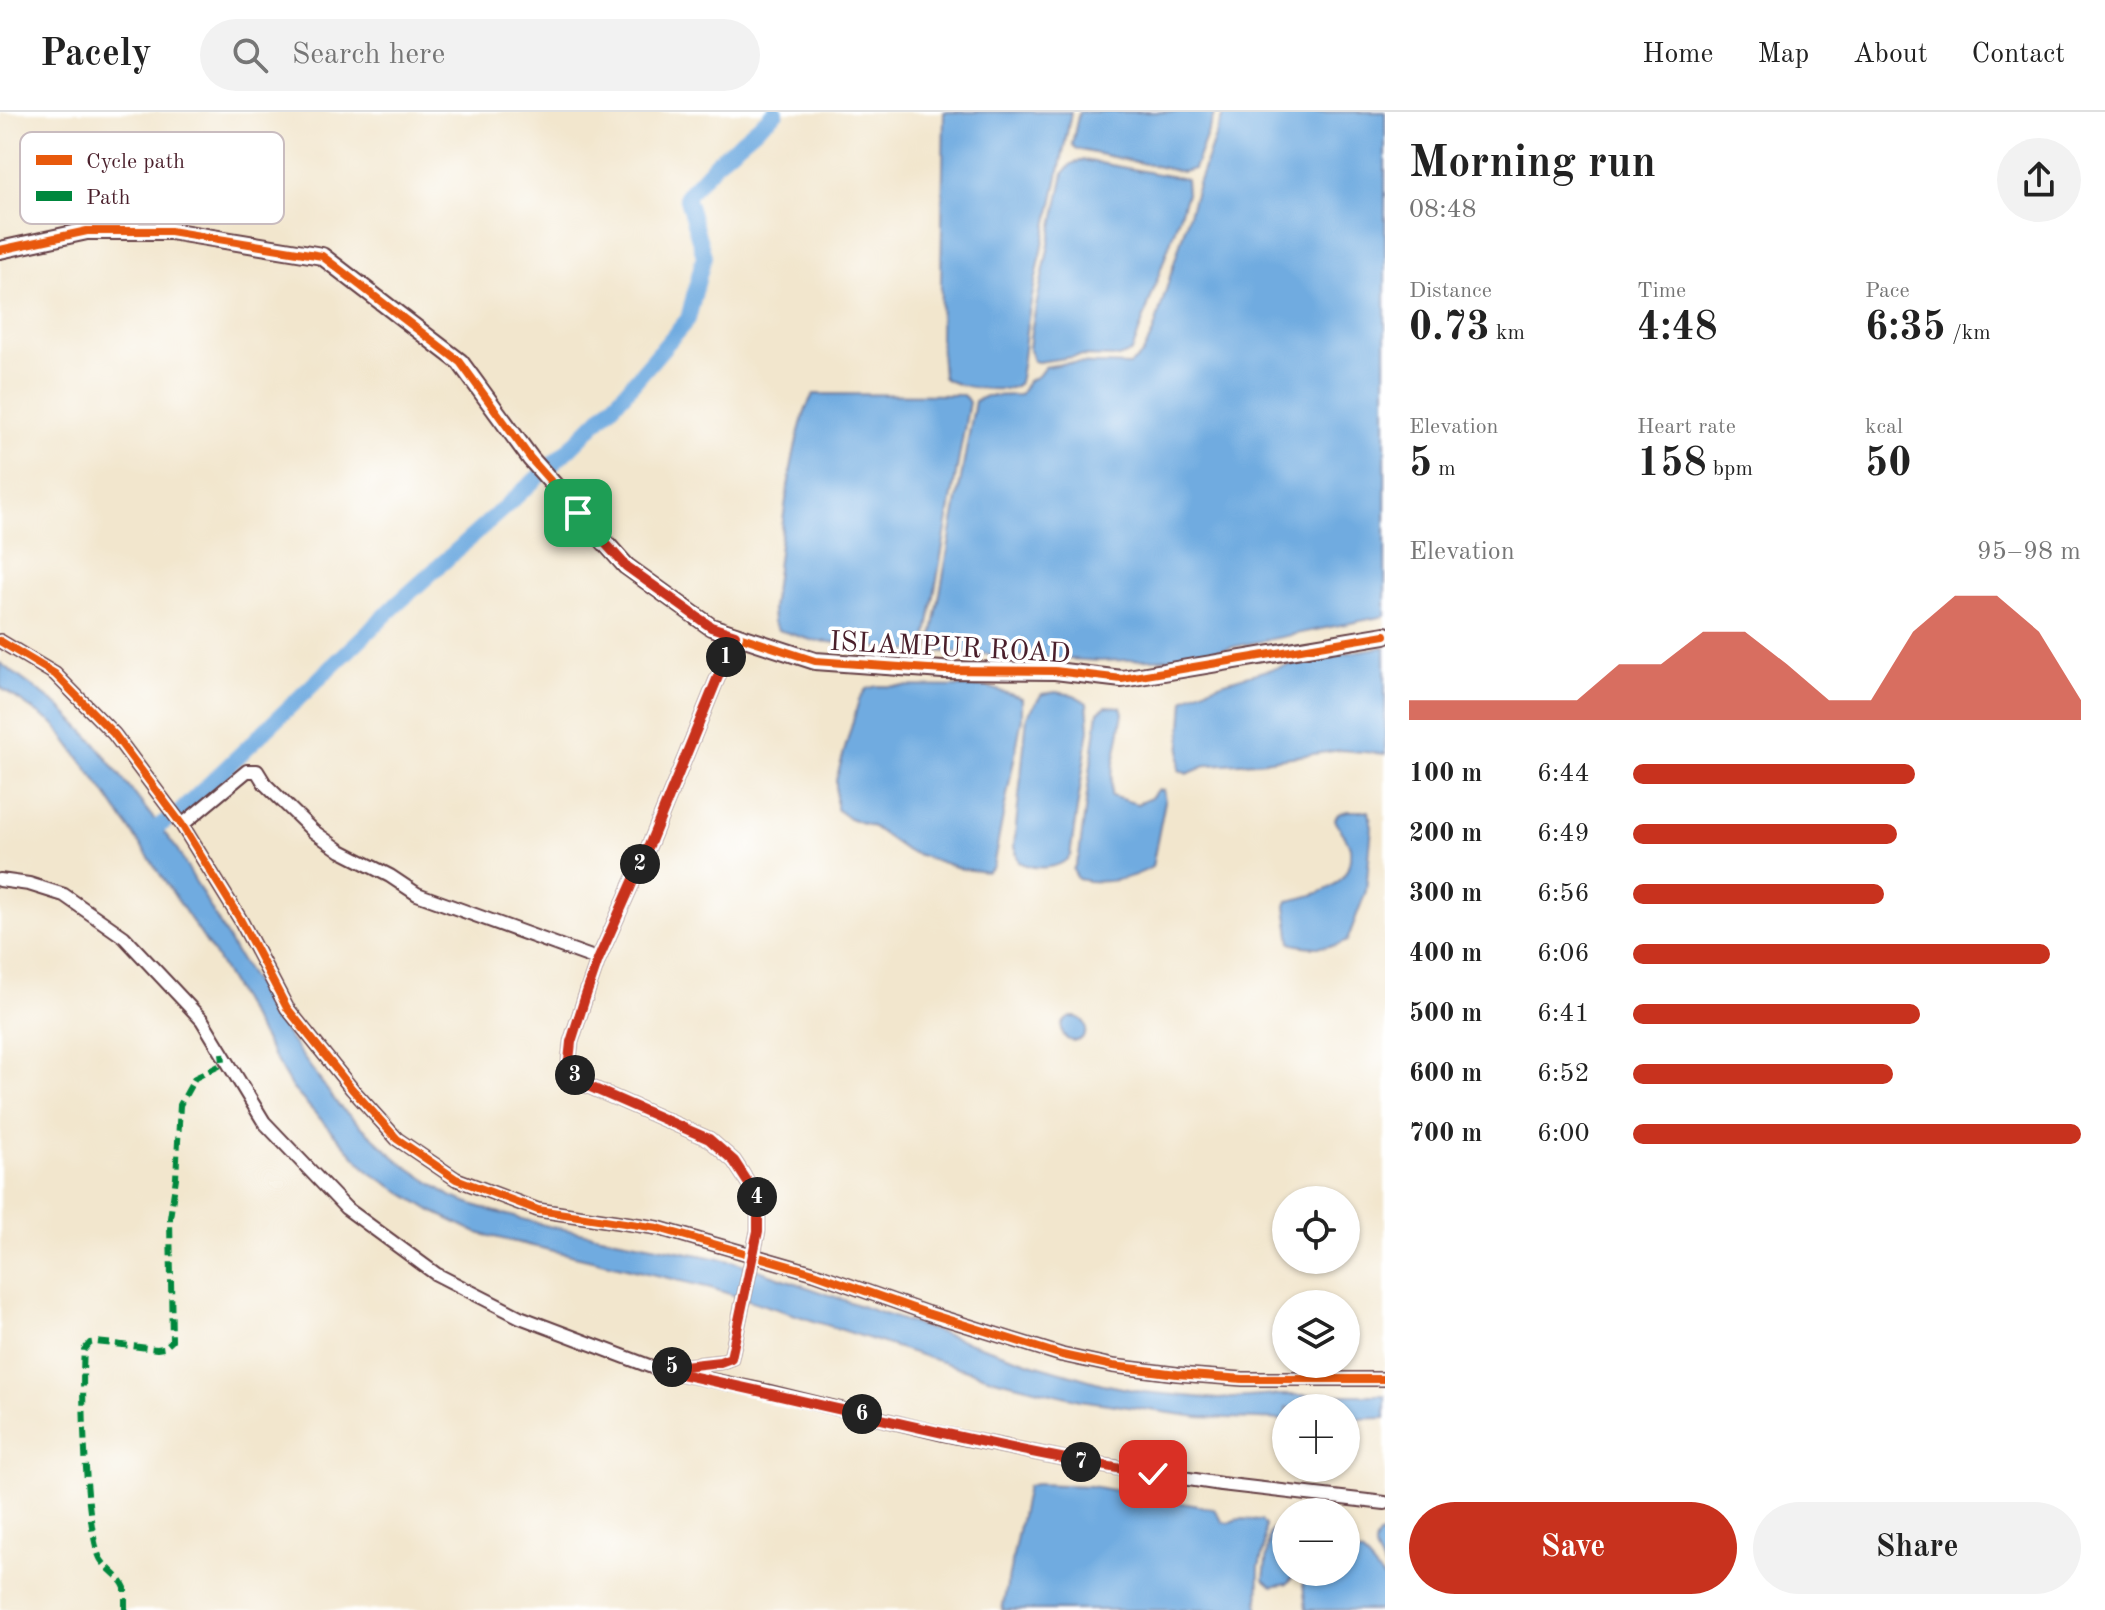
<!DOCTYPE html>
<html lang="en">
<head>
<meta charset="utf-8">
<style>
	body { margin:0; font-family:"Old Standard TT",serif; background:#f2f2f2; color:#222; height:100vh; display:flex; flex-direction:column; font-size:30px; white-space:nowrap }
	* { box-sizing:border-box; margin:0 }
	p { font-size:26px; color:#767676 }
	.icon { flex:none; width:44px; height:44px; fill:none; stroke:currentColor; stroke-width:2; stroke-linecap:round; stroke-linejoin:round }
	.map { position:relative; flex:1; overflow:hidden }
	.panel { display:flex; flex-direction:column; background:#fff; width:720px }
	.panel>* { flex:none }
	.controls { position:absolute; left:1272px; top:1074px; display:grid; gap:16px }
	.controls a { display:grid; place-items:center; width:88px; height:88px; border-radius:50%; background:#fff; box-shadow:0 2px 6px #0004; font-size:40px }
	.pin { position:absolute; display:grid; place-items:center; width:68px; height:68px; color:#fff; margin:-34px; border-radius:16px; box-shadow:0 4px 12px #0006 }
	.km { position:absolute; width:40px; height:40px; margin:-20px; border-radius:50%; background:#222; color:#fff; font-size:22px; line-height:40px; text-align:center }
	.round { display:grid; place-items:center; flex:none; width:84px; height:84px; border-radius:42px; background:#f2f2f2 }
	.overview { display:flex; align-items:center; justify-content:space-between; height:136px; padding:0 24px }
	h1 { font-size:44px; font-weight:700; line-height:60px }
	.metrics { display:grid; grid-template-columns:repeat(3,1fr); gap:12px; height:136px; padding:8px 24px }
	.metrics div { display:grid; align-content:center }
	.metrics b { font-size:40px; font-weight:700 }
	.metrics small { font-size:22px; font-weight:400 }
	.metrics p { font-size:22px }
	.chart { height:224px; padding:16px 24px }
	.chart p { display:flex; justify-content:space-between }
	.chart svg { width:100%; height:144px; margin-top:8px; fill:#c8321e; opacity:.7 }
	.primary-button { display:flex; gap:16px; margin-top:auto; padding:16px 24px }
	.primary-button a { flex:1; height:92px; border-radius:48px; background:#c8321e; color:#fff; font-size:32px; font-weight:700; line-height:92px; text-align:center }
	.primary-button a+a { background:#f2f2f2; color:#222 }
	ul { padding:0 24px; list-style:none; font-size:26px }
	li { display:grid; grid-template-columns:128px 96px 1fr; align-items:center; height:60px }
	li i { height:20px; border-radius:10px; background:#c8321e }
	header { display:flex; align-items:center; gap:48px; box-sizing:border-box; height:112px; padding:0 40px; background:#fff; border-bottom:2px solid #e0e0e0 }
	header strong { font-size:38px }
	nav { display:flex; gap:44px; margin-inline-start:auto; font-size:28px }
	.search { width:560px; height:72px; background:#f2f2f2; display:flex; align-items:center; gap:20px; box-sizing:border-box; padding:0 28px; border-radius:44px; color:#767676; font-size:30px }
	main { display:flex; flex:1; min-height:0 }
	.map>svg:first-child { display:block }
	.water { fill:#6fabe0; stroke:#5c6586; stroke-width:2 }
	.lines { fill:none; stroke-linecap:round; stroke-linejoin:round }
	.canal { stroke:#6fabe0; stroke-width:16 }
	.minor-casing { stroke:#633d43; stroke-width:16 }
	.tertiary-casing { stroke:#633d43; stroke-width:20 }
	.minor { stroke:#fff; stroke-width:12 }
	.tertiary { stroke:#fff; stroke-width:16 }
	.quiet { stroke:#00873e; stroke-width:6; stroke-dasharray:12 6; stroke-linecap:butt }
	.cycleway-casing { stroke:#fff; stroke-width:13 }
	.cycleway { stroke:#e8590c; stroke-width:8 }
	.route-casing { stroke:#fff; stroke-width:16 }
	.route { stroke:#c8321e; stroke-width:10 }
	.labels { text-anchor:middle; stroke-width:7; stroke-linejoin:round; paint-order:stroke }
	.street-label { font-size:28px; fill:#4a1f2b; stroke:#fff }
	.key { fill:#fff; stroke:#c9bcbf; stroke-width:2 }
	.key-label { font-size:22px; fill:#4a1f2b }
</style>
</head>
<body>
<header>
<strong>Pacely</strong>
<div class="search"><svg class="icon" aria-label="search" viewBox="0 0 24 24"><circle cx="10" cy="10" r="6"/><path d="M15 15l6 6"/></svg>Search here</div>
<nav><a>Home</a><a>Map</a><a>About</a><a>Contact</a></nav>
</header>
<main>
<div class="map">
<svg width="1385" height="1498" viewBox="0 0 1385 1498">
	<rect width="100%" height="100%" fill="#fff"/>
	<filter id="ink" filterUnits="userSpaceOnUse"><feTurbulence type="fractalNoise" baseFrequency=".0125" numOctaves="2"/><feDisplacementMap in="SourceGraphic" scale="16" xChannelSelector="R" yChannelSelector="G"/><feConvolveMatrix kernelMatrix="1 2 1 2 8 2 1 2 1" color-interpolation-filters="sRGB"/></filter>
	<filter id="wash" filterUnits="userSpaceOnUse"><feTurbulence type="fractalNoise" baseFrequency=".006" numOctaves="4" result="noise"/><feDisplacementMap in="SourceGraphic" scale="32" xChannelSelector="R" yChannelSelector="G"/><feGaussianBlur stdDeviation="1.8" result="paint"/><feColorMatrix in="noise" values="0 0 0 0 0 0 0 0 0 0 0 0 0 0 0 0 0 1.4 0 .05"/><feComposite in="paint" operator="in"/></filter>
	<g filter="url(#wash)">
		<rect width="100%" height="100%" fill="#f2e6cd"/>
		<path class="water" d="M944 0H1071C1058 71 1040 140 1027 211 1026 220 1021 269 1018 272 1009 283 952 275 943 265L940 225Z
			M1079 0H1215L1194 57 1183 60 1076 37 1072 32Z
			M1224 0H1385V504L1178 546 1100 549 935 539 932 535V526L975 289 986 284 1020 283 1028 269 1038 264 1045 255 1067 251 1130 253 1142 243 1153 221 1199 69Z
			M1083 48 1186 67 1187 82 1132 240 1118 245 1079 244 1038 250 1033 249 1029 237 1031 219 1064 61 1071 52Z
			M814 282 963 283 969 290 926 528 924 538 920 540 811 528 778 518 773 510 772 497C778 454 791 309 814 282Z
			M1385 535V642L1341 638 1256 650 1208 653 1187 662 1179 658 1184 588C1212 566 1345 540 1385 535Z
			M0 551 59 594 95 631 177 737 236 841 289 926 339 994 400 1050 452 1085 489 1098 548 1114 736 1150 872 1198 1037 1253 1103 1272 1143 1280 1218 1287 1277 1283H1385V1306L1346 1307V1296H1286V1308L1198 1305 1080 1288 998 1268 711 1176 477 1121 430 1098 369 1060 292 976 214 842 104 679 54 612 0 575Z
			M877 574 988 575 1022 586V606L993 755 987 760 962 757 907 739 873 715 847 705 836 697V668L859 588 866 577Z
			M1056 580 1074 583 1087 591 1089 617 1070 744C1059 758 1034 758 1019 750L1014 735 1027 604 1042 582Z
			M1106 594 1121 595 1123 601 1112 662 1111 684 1137 692 1151 686 1157 678H1163L1165 689 1152 755C1130 768 1102 773 1078 767L1073 758 1079 744 1098 600Z
			M1347 699H1369L1372 715 1366 779 1347 829C1334 837 1304 836 1291 831L1286 794 1288 789C1318 783 1354 774 1350 736 1348 725 1338 717 1335 707L1338 702Z
			M1062 917a12 12 0 1 1 24 0a12 12 0 1 1-24 0Z
			M1036 1372 1091 1374 1214 1397 1223 1410 1229 1411 1237 1407 1261 1408 1265 1413 1264 1436 1259 1455 1258 1498H1002L1027 1374Z
			M1286 1412V1460H1296L1288 1471 1272 1474 1264 1467 1269 1423 1272 1418Z
			M1385 1421V1456C1378 1445 1370 1436 1379 1423Z
			M1346 1437 1363 1442 1385 1468V1498H1306L1303 1472 1308 1460H1346Z"/>
		<g class="lines">
			<path class="canal" d="M181 699 397 492 566 340 622 284 688 207 704 144 686 84 718 49 776 0
				M153 718 169 707"/>
		</g>
	</g>
	<g filter="url(#ink)">
		<g class="lines">
			<defs>
				<path id="minor" d="M0 529 55 562 114 622 182 713 240 807 287 896 352 977 397 1027 456 1067 538 1098 658 1116 814 1161 927 1201 1062 1243 1113 1254 1177 1262 1243 1267H1385
					M182 713 247 659H257L265 672 313 719 341 739 390 764 417 782 591 845
					M0 768 29 772 64 783 124 825 202 908 264 1010 346 1096 436 1162 520 1205 657 1257 766 1279 943 1322 1086 1351 1221 1372 1385 1391
					M668 1256 720 1250 731 1246 758 1119V1086L734 1049 709 1027 588 974 573 960 569 949 571 930 585 886 598 848 651 729 735 523"/>
				<path id="tertiary" d="M0 138 87 119H170L322 144 460 250 531 347 626 454 711 515 815 549 943 558 1055 559 1122 567 1385 523"/>
			</defs>
			<use href="#minor" class="minor-casing"/>
			<use href="#tertiary" class="tertiary-casing"/>
			<use href="#minor" class="minor"/>
			<use href="#tertiary" class="tertiary"/>
			<path class="quiet" d="M125 1498V1476C120 1464 108 1458 101 1448 85 1421 81 1274 84 1238L90 1231 96 1230 157 1237 164 1236 172 1229 170 1106 176 1066 180 993 195 966 219 954 223 949 222 941"/>
			<defs>
				<path id="cycleway" d="M0 138 87 119H170L322 144 460 250 531 347 626 454 711 515 815 549 943 558 1055 559 1122 567 1385 523
					M0 529 55 562 114 622 182 713 240 807 287 896 352 977 397 1027 456 1067 538 1098 658 1116 814 1161 927 1201 1062 1243 1113 1254 1177 1262 1243 1267H1385"/>
			</defs>
			<use href="#cycleway" class="cycleway-casing"/>
			<use href="#cycleway" class="cycleway"/>
		</g>
	</g>
	<g class="lines" filter="url(#ink)">
		<defs>
			<path id="route" d="M578 401 626 454 711 515 735 523 651 729 598 848 585 886 571 930 569 949 573 960 588 974 709 1027 734 1049 758 1086V1119L731 1246 720 1250 657 1257C823 1291 986 1336 1153 1362"/>
		</defs>
		<use href="#route" class="route-casing"/>
		<use href="#route" class="route"/>
	</g>
	<g class="labels">
		<g class="street-label">
			<text transform="translate(950 534) rotate(3)" y="10">ISLAMPUR ROAD</text>
		</g>
	</g>
	<rect x="20" y="20" width="264" height="92" rx="12" class="key"/>
	<rect x="36" y="43" width="36" height="10" fill="#e8590c"/>
	<rect x="36" y="79" width="36" height="10" fill="#00873e"/>
	<g class="key-label">
		<text x="86" y="56">Cycle path</text>
		<text x="86" y="92">Path</text>
	</g>
</svg>
<div class="controls">
<a><svg class="icon" aria-label="locate" viewBox="0 0 24 24"><circle cx="12" cy="12" r="6"/><path d="M12 2v4M12 18v4M2 12h4M18 12h4"/></svg></a>
<a><svg class="icon" aria-label="layers" viewBox="0 0 24 24"><path d="M12 4l9 5-9 5-9-5zM3 14l9 5 9-5"/></svg></a>
<a>+</a>
<a>−</a>
</div>
<div class="pin" style="left:578px;top:401px;background:#1e9e55"><svg class="icon" aria-label="arrive" viewBox="0 0 24 24"><path d="M6 21V4h12l-3 4 3 4H6"/></svg></div>
<div class="pin" style="left:1153px;top:1362px;background:#d93025"><svg class="icon" aria-label="check" viewBox="0 0 24 24"><path d="M5 12l5 5 9-10"/></svg></div>
<b class="km" style="left:726px;top:545px">1</b>
<b class="km" style="left:640px;top:752px">2</b>
<b class="km" style="left:575px;top:963px">3</b>
<b class="km" style="left:757px;top:1085px">4</b>
<b class="km" style="left:672px;top:1255px">5</b>
<b class="km" style="left:862px;top:1302px">6</b>
<b class="km" style="left:1081px;top:1350px">7</b>
</div>
<section class="panel">
<div class="overview"><div><h1>Morning run</h1><p>08:48</p></div><a class="round"><svg class="icon" aria-label="share" viewBox="0 0 24 24"><path d="M12 15V3M7 8l5-5 5 5M5 13v7h14v-7"/></svg></a></div>
<div class="metrics">
<div><p>Distance</p><b>0.73<small> km</small></b></div>
<div><p>Time</p><b>4:48</b></div>
<div><p>Pace</p><b>6:35<small> /km</small></b></div>
</div>
<div class="metrics">
<div><p>Elevation</p><b>5<small> m</small></b></div>
<div><p>Heart rate</p><b>158<small> bpm</small></b></div>
<div><p>kcal</p><b>50</b></div>
</div>
<div class="chart"><p><span>Elevation</span>95–98 m</p>
<svg viewBox="0 0 160 44" preserveAspectRatio="none"><path d="M0 44V38L10 38L20 38L30 38L40 38L50 27L60 27L70 17L80 17L90 27L100 38L110 38L120 17L130 6L140 6L150 17L160 38V44z"/></svg>
</div>
<ul>
<li><b>100 m</b>6:44<i style="width:63%"></i></li>
<li><b>200 m</b>6:49<i style="width:59%"></i></li>
<li><b>300 m</b>6:56<i style="width:56%"></i></li>
<li><b>400 m</b>6:06<i style="width:93%"></i></li>
<li><b>500 m</b>6:41<i style="width:64%"></i></li>
<li><b>600 m</b>6:52<i style="width:58%"></i></li>
<li><b>700 m</b>6:00<i style="width:100%"></i></li>
</ul>
<div class="primary-button"><a>Save</a><a>Share</a></div>
</section>
</main>
</body>
</html>
